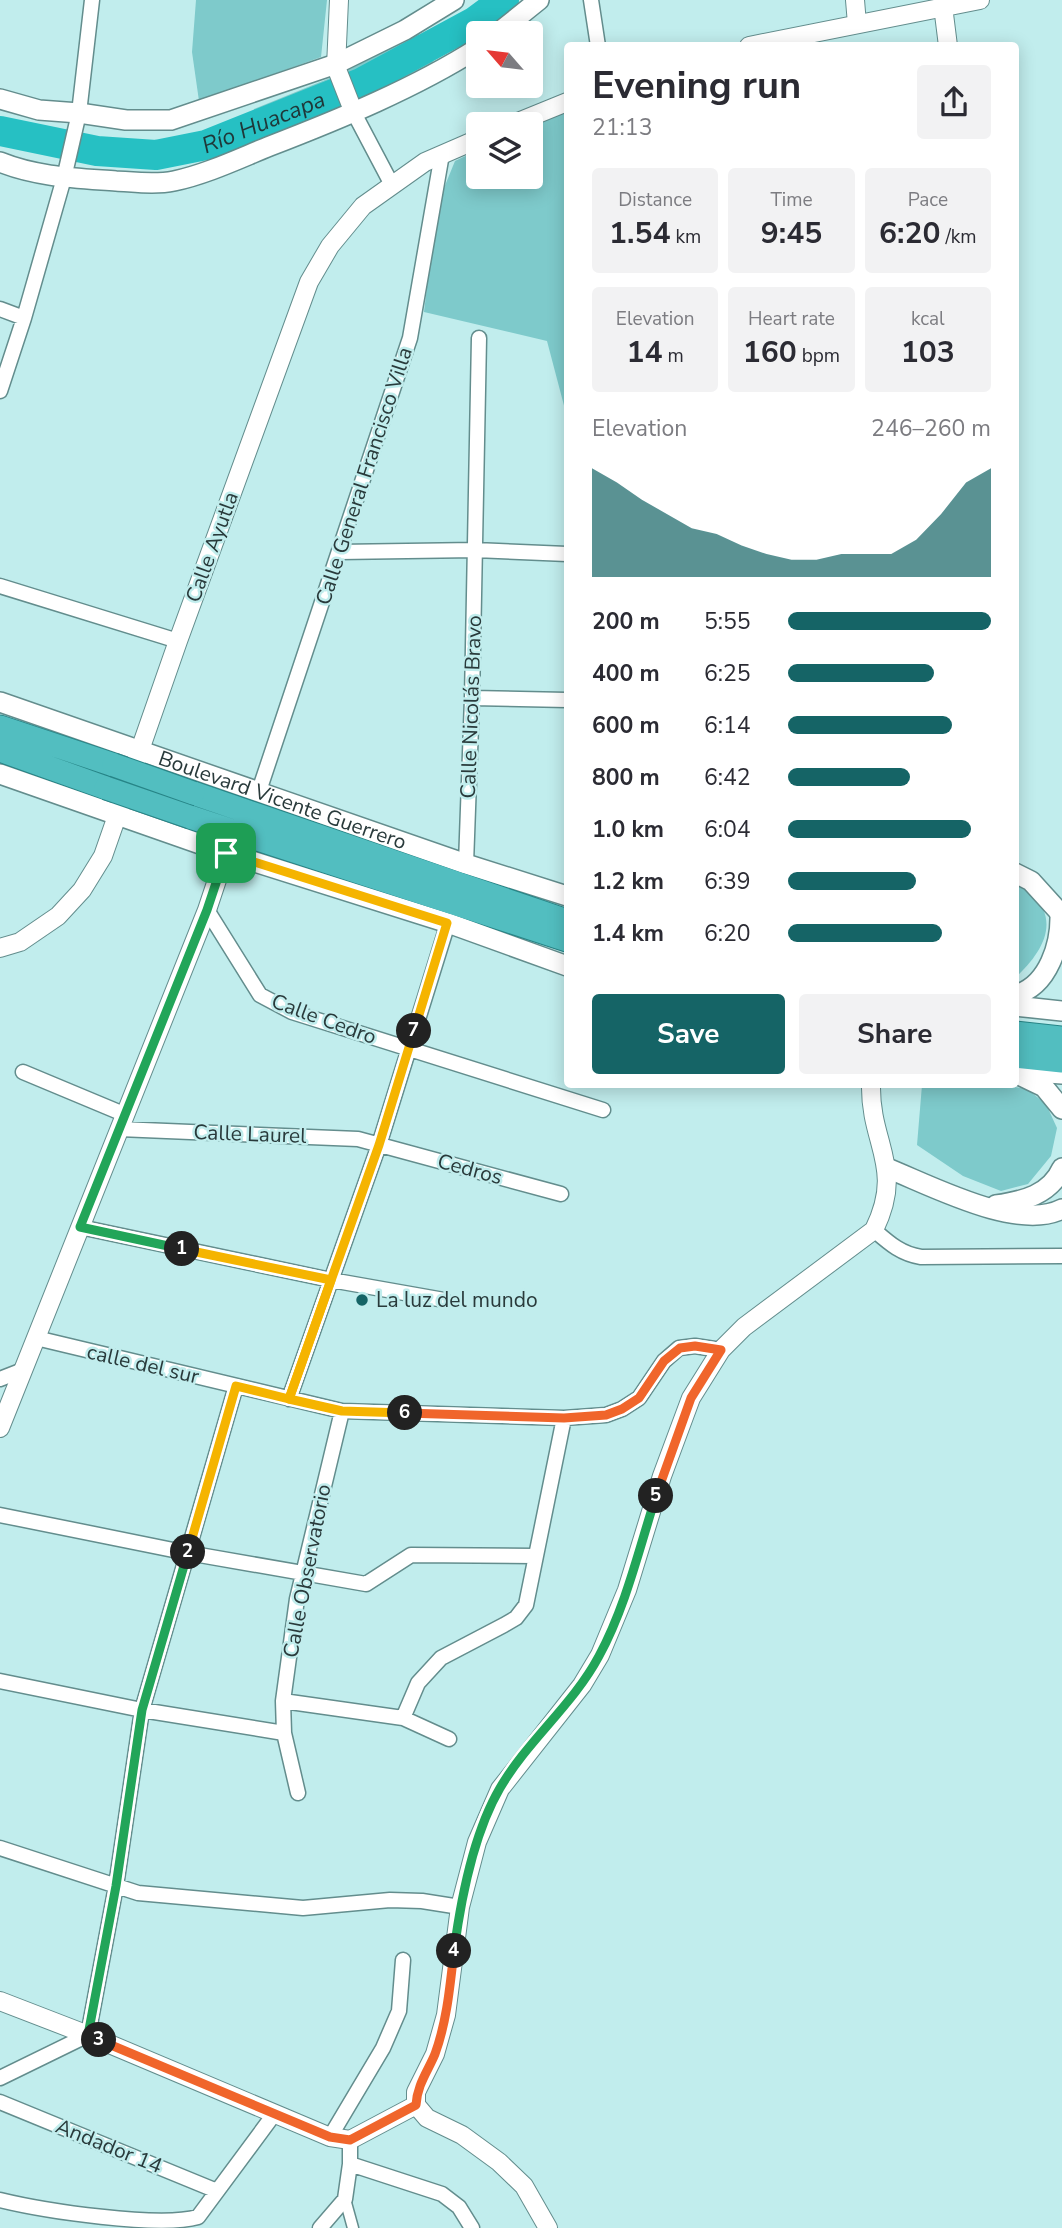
<!DOCTYPE html>
<html lang="en">
<head>
<meta charset="utf-8">
<style>
	body { margin:0; font-family:"Nunito Sans",sans-serif; background:#f2f2f3; color:#2b2b33; height:100vh; display:flex; flex-direction:column; font-size:26px; white-space:nowrap }
	* { box-sizing:border-box; margin:0 }
	p { font-size:23px; color:#7c7c81 }
	.icon { flex:none; width:38px; height:38px; fill:none; stroke:currentColor; stroke-width:2; stroke-linecap:round; stroke-linejoin:round }
	.map { position:relative; flex:1; overflow:hidden }
	.sheet { position:absolute; left:564px; top:42px; width:455px; height:1046px; display:flex; flex-direction:column; background:#fff; border-radius:7px; box-shadow:0 4px 18px #0003 }
	.sheet>* { flex:none }
	.needle { width:46px; rotate:298deg }
	.tools { position:absolute; left:466px; top:21px; display:grid; gap:14px }
	.tools a { display:grid; place-items:center; width:77px; height:77px; border-radius:7px; background:#fff; box-shadow:0 4px 18px #0003; font-size:35px }
	.pin { position:absolute; display:grid; place-items:center; width:60px; height:60px; color:#fff; margin:-30px; border-radius:14px; box-shadow:0 4px 10px #0006 }
	.km { position:absolute; width:35px; height:35px; margin:-18px; border-radius:50%; background:#222; color:#fff; font-size:19px; line-height:35px; text-align:center }
	.round { display:grid; place-items:center; flex:none; width:74px; height:74px; border-radius:7px; background:#f2f2f3 }
	.overview { display:flex; align-items:center; justify-content:space-between; height:119px; padding:0 28px }
	h1 { font-size:38px; font-weight:700; line-height:52px }
	.figures { display:grid; grid-template-columns:repeat(3,1fr); gap:10px; height:119px; padding:7px 28px }
	.figures div { display:grid; align-content:center; border-radius:7px; background:#f2f2f3; text-align:center }
	.figures b { font-size:30px; font-weight:700 }
	.figures small { font-size:19px; font-weight:400 }
	.figures p { font-size:19px }
	.chart { height:196px; padding:14px 28px }
	.chart p { display:flex; justify-content:space-between }
	.chart svg { width:100%; height:126px; margin-top:7px; fill:#156466; opacity:.7 }
	.cta { display:flex; gap:14px; margin-top:auto; padding:14px 28px }
	.cta a { flex:1; height:80px; border-radius:7px; background:#156466; color:#fff; font-size:28px; font-weight:700; line-height:80px; text-align:center }
	.cta a+a { background:#f2f2f3; color:#2b2b33 }
	ul { padding:0 28px; list-style:none; font-size:23px }
	li { display:grid; grid-template-columns:112px 84px 1fr; align-items:center; height:52px }
	li i { height:18px; border-radius:9px; background:#156466 }
	.map>svg:first-child { display:block }
	.green { fill:#7ecacb }
	.lines { fill:none; stroke-linecap:round; stroke-linejoin:round }
	.river { stroke:#26c0c3; stroke-width:30 }
	.pedestrian-casing { stroke:#638d8d; stroke-width:13 }
	.minor-casing { stroke:#638d8d; stroke-width:17 }
	.tertiary-casing { stroke:#638d8d; stroke-width:20 }
	.secondary-casing { stroke:#638d8d; stroke-width:22 }
	.trunk-casing { stroke:#278587; stroke-width:25 }
	.pedestrian { stroke:#fff; stroke-width:10 }
	.minor { stroke:#fff; stroke-width:14 }
	.tertiary { stroke:#fff; stroke-width:18 }
	.secondary { stroke:#fff; stroke-width:19 }
	.trunk { stroke:#52bec0; stroke-width:23 }
	.trunk-bridge-casing { stroke:#278587; stroke-width:25; stroke-linecap:butt }
	.trunk-bridge { stroke:#52bec0; stroke-width:23 }
	.split-1-casing { stroke:#fff; stroke-width:14 }
	.split-2-casing { stroke:#fff; stroke-width:14 }
	.split-3-casing { stroke:#fff; stroke-width:14 }
	.split-4-casing { stroke:#fff; stroke-width:14 }
	.split-5-casing { stroke:#fff; stroke-width:14 }
	.split-6-casing { stroke:#fff; stroke-width:14 }
	.split-7-casing { stroke:#fff; stroke-width:14 }
	.split-8-casing { stroke:#fff; stroke-width:14 }
	.split-1 { stroke:#22a559; stroke-width:9 }
	.split-2 { stroke:#f5b400; stroke-width:9 }
	.split-3 { stroke:#22a559; stroke-width:9 }
	.split-4 { stroke:#f0652b; stroke-width:9 }
	.split-5 { stroke:#22a559; stroke-width:9 }
	.split-6 { stroke:#f0652b; stroke-width:9 }
	.split-7 { stroke:#f5b400; stroke-width:9 }
	.split-8 { stroke:#f5b400; stroke-width:9 }
	.poi-dot { fill:#156466; stroke:#c1eded; stroke-width:2.5 }
	.labels { text-anchor:middle; stroke-width:5; stroke-linejoin:round; paint-order:stroke }
	.street-label { font-size:21px; fill:#293a3b; stroke:#c1eded }
	.poi-label { font-size:21px; fill:#293a3b; stroke:#c1eded; text-anchor:start }
	.water-label { font-size:23px; font-style:italic; fill:#1f3738; stroke:#c1eded }
</style>
</head>
<body>
<div class="map">
<svg width="1062" height="2228" viewBox="0 0 1062 2228">
	<rect width="100%" height="100%" fill="#c1eded"/>
	<path class="green" d="M196 0H327L321 57 199 101 192 52Z
		M419 34 435 65 361 103 346 71Z
		M330 78 341 109 266 140 254 109Z
		M567 110V417L547 341 424 312 437 205 455 161 478 150V177H530V127Z
		M1015 881C1022 884 1026 889 1032 894 1062 923 1040 955 1015 978Z
		M922 1085H1001L1027 1089 1046 1104 1057 1128 1051 1156 1028 1184 1001 1191 963 1176 917 1145Z"/>
	<g class="lines">
		<path class="river" id="s1" d="M0 131 97 151 156 155 206 145 361 83 474 22 504 0"/>
		<defs>
			<path id="pedestrian" d="M345 2199 353 2228"/>
			<path id="minor" d="M591 0 598 46
				M354 113 392 185
				M0 309 24 318
				M0 391 24 318 64 178 79 113 92 0
				M339 552 475 550 567 554
				M0 586 178 641
				M472 698 567 700
				M259 791 410 338 442 154
				M466 864 472 698 479 338
				M207 910 260 995 292 1012 603 1110
				M23 1072 126 1115
				M119 1129 358 1139 561 1194
				M80 1227 331 1280 444 1300
				M874 1230C889 1243 901 1254 921 1257L1062 1256
				M36 1338 342 1411 564 1418 606 1415 622 1409 639 1398 664 1361 679 1348 695 1346 721 1350
				M0 1379 23 1370
				M289 1399 379 1145 448 923
				M0 1515 188 1553 366 1584 411 1555 534 1556
				M0 1681 142 1710 284 1733
				M283 1701 403 1718 449 1739
				M403 1718 418 1683 441 1658 504 1625 516 1618 526 1605 564 1418
				M298 1793 284 1733 283 1701 297 1599 342 1411
				M0 1848 138 1893 303 1908 390 1900 422 1901 460 1907
				M0 2078 88 2035 116 1886 142 1710 236 1386
				M0 2102 217 2191
				M330 2137 383 2048 399 2011 403 1960
				M350 2164 442 2194 459 2207 472 2228
				M0 2200C45 2211 159 2228 198 2217L275 2113
				M320 2228 345 2199 350 2164V2140"/>
			<path id="tertiary" d="M339 0 336 67 354 113
				M855 0 857 24
				M943 6 948 46
				M749 46 980 0
				M513 124 567 102
				M0 948 20 942 58 916 82 890 103 856 178 641 309 282 330 246 363 206 425 162 478 139
				M0 1428 207 910 226 853
				M0 2001 88 2035 330 2137 350 2140 416 2105
				M416 2105V2092L435 2054 446 2015 460 1907 477 1842 500 1789 582 1685 600 1655 627 1590 662 1476 691 1398 721 1350 744 1327 874 1230C905 1167 870 1145 871 1085
				M416 2105 427 2118 462 2135 499 2162 524 2186 548 2228"/>
			<g id="secondary">
				<path d="M498 33 539 0"/>
				<path d="M0 99 39 110 79 113 126 120H171L336 64 405 30 454 0"/>
				<path d="M0 162C37 177 76 178 116 181 135 182 155 185 174 181 207 174 240 158 270 146 340 119 415 88 478 48"/>
				<path id="s2" d="M0 702 466 864 567 896"/>
				<path d="M0 774 226 853 448 923 567 966"/>
				<path d="M1015 873 1031 881 1062 915"/>
				<path d="M1015 995C1049 986 1061 943 1060 913"/>
				<path d="M1015 1006 1062 1011"/>
				<path d="M1020 1071 1062 1074"/>
				<path d="M1015 1073 1044 1087 1062 1109"/>
				<path d="M887 1168C930 1185 1018 1232 1062 1209"/>
				<path d="M996 1205C1023 1201 1050 1195 1062 1168"/>
			</g>
			<path id="trunk" d="M0 727 114 765
				M0 750 106 788
				M193 793 567 921
				M190 817 567 940
				M1015 1033 1062 1038
				M1015 1056 1062 1061"/>
		</defs>
		<use href="#pedestrian" class="pedestrian-casing"/>
		<use href="#minor" class="minor-casing"/>
		<use href="#tertiary" class="tertiary-casing"/>
		<use href="#secondary" class="secondary-casing"/>
		<use href="#trunk" class="trunk-casing"/>
		<use href="#pedestrian" class="pedestrian"/>
		<use href="#minor" class="minor"/>
		<use href="#tertiary" class="tertiary"/>
		<use href="#secondary" class="secondary"/>
		<use href="#trunk" class="trunk"/>
		<defs>
			<path id="trunk-bridge" d="M114 765 193 793
				M106 788 190 817"/>
		</defs>
		<use href="#trunk-bridge" class="trunk-bridge-casing"/>
		<use href="#trunk-bridge" class="trunk-bridge"/>
	</g>
	<g class="lines">
		<defs>
			<path id="split-1" d="M182 1249 80 1227 207 910 226 853"/>
			<path id="split-2" d="M182 1249 331 1280 289 1399 236 1386 188 1552"/>
			<path id="split-3" d="M99 2040 88 2035 116 1886 142 1710 188 1552"/>
			<path id="split-4" d="M99 2040 330 2137 350 2140 416 2105C417 2085 428 2071 435 2054 447 2021 450 1986 454 1951"/>
			<path id="split-5" d="M454 1951C461 1898 473 1834 500 1788 528 1740 573 1705 599 1656 626 1606 639 1549 656 1496"/>
			<path id="split-6" d="M405 1413 564 1418 606 1415 622 1409 639 1398 664 1361 680 1348 695 1346 721 1350 691 1398 656 1496"/>
			<path id="split-7" d="M405 1413 342 1411 289 1399 379 1145 414 1031"/>
			<path id="split-8" d="M226 853 447 923 414 1031"/>
		</defs>
		<use href="#split-1" class="split-1-casing"/>
		<use href="#split-2" class="split-2-casing"/>
		<use href="#split-3" class="split-3-casing"/>
		<use href="#split-4" class="split-4-casing"/>
		<use href="#split-5" class="split-5-casing"/>
		<use href="#split-6" class="split-6-casing"/>
		<use href="#split-7" class="split-7-casing"/>
		<use href="#split-8" class="split-8-casing"/>
		<use href="#split-1" class="split-1"/>
		<use href="#split-2" class="split-2"/>
		<use href="#split-3" class="split-3"/>
		<use href="#split-4" class="split-4"/>
		<use href="#split-5" class="split-5"/>
		<use href="#split-6" class="split-6"/>
		<use href="#split-7" class="split-7"/>
		<use href="#split-8" class="split-8"/>
	</g>
	<circle class="poi-dot" cx="362" cy="1300" r="7"/>
	<g class="labels">
		<g class="street-label">
			<text transform="translate(364 476) rotate(-72)" y="7">Calle General Francisco Villa</text>
			<text transform="translate(212 547) rotate(-70)" y="7">Calle Ayutla</text>
			<text transform="translate(471 707) rotate(-88)" y="7">Calle Nicolás Bravo</text>
			<text dy="7" stroke="none"><textPath href="#s2" startOffset="299">Boulevard Vicente Guerrero</textPath></text>
			<text transform="translate(324 1019) rotate(20)" y="7">Calle Cedro</text>
			<text transform="translate(250 1134) rotate(2)" y="7">Calle Laurel</text>
			<text transform="translate(470 1169) rotate(15)" y="7">Cedros</text>
			<text transform="translate(143 1364) rotate(13)" y="7">calle del sur</text>
			<text transform="translate(307 1571) rotate(-79)" y="7">Calle Observatorio</text>
			<text transform="translate(109 2146) rotate(22)" y="7">Andador 14</text>
		</g>
		<g class="poi-label">
			<text x="376" y="1307">La luz del mundo</text>
		</g>
		<g class="water-label">
			<text dy="8" stroke="none"><textPath href="#s1" startOffset="271">Río Huacapa</textPath></text>
		</g>
	</g>
</svg>
<div class="tools">
<a><svg class="needle" viewBox="-14 -14 28 28"><path d="M0-13l5 13h-10z" fill="#e53935"/><path d="M0 13l5-13h-10z" fill="#7c7c81"/></svg></a>
<a><svg class="icon" aria-label="layers" viewBox="0 0 24 24"><path d="M12 4l9 5-9 5-9-5zM3 14l9 5 9-5"/></svg></a>
</div>
<div class="pin" style="left:226px;top:853px;background:#1e9e55"><svg class="icon" aria-label="arrive" viewBox="0 0 24 24"><path d="M6 21V4h12l-3 4 3 4H6"/></svg></div>
<b class="km" style="left:182px;top:1249px">1</b>
<b class="km" style="left:188px;top:1552px">2</b>
<b class="km" style="left:99px;top:2040px">3</b>
<b class="km" style="left:454px;top:1951px">4</b>
<b class="km" style="left:656px;top:1496px">5</b>
<b class="km" style="left:405px;top:1413px">6</b>
<b class="km" style="left:414px;top:1031px">7</b>
<section class="sheet">
<div class="overview"><div><h1>Evening run</h1><p>21:13</p></div><a class="round"><svg class="icon" aria-label="share" viewBox="0 0 24 24"><path d="M12 15V3M7 8l5-5 5 5M5 13v7h14v-7"/></svg></a></div>
<div class="figures">
<div><p>Distance</p><b>1.54<small> km</small></b></div>
<div><p>Time</p><b>9:45</b></div>
<div><p>Pace</p><b>6:20<small> /km</small></b></div>
</div>
<div class="figures">
<div><p>Elevation</p><b>14<small> m</small></b></div>
<div><p>Heart rate</p><b>160<small> bpm</small></b></div>
<div><p>kcal</p><b>103</b></div>
</div>
<div class="chart"><p><span>Elevation</span>246–260 m</p>
<svg viewBox="0 0 160 44" preserveAspectRatio="none"><path d="M0 44V6L10 11L20 17L30 22L40 27L50 29L60 33L70 36L80 38L90 38L100 36L110 36L120 36L130 31L140 22L150 11L160 6V44z"/></svg>
</div>
<ul>
<li><b>200 m</b>5:55<i style="width:100%"></i></li>
<li><b>400 m</b>6:25<i style="width:72%"></i></li>
<li><b>600 m</b>6:14<i style="width:81%"></i></li>
<li><b>800 m</b>6:42<i style="width:60%"></i></li>
<li><b>1.0 km</b>6:04<i style="width:90%"></i></li>
<li><b>1.2 km</b>6:39<i style="width:63%"></i></li>
<li><b>1.4 km</b>6:20<i style="width:76%"></i></li>
</ul>
<div class="cta"><a>Save</a><a>Share</a></div>
</section>
</div>
</body>
</html>
